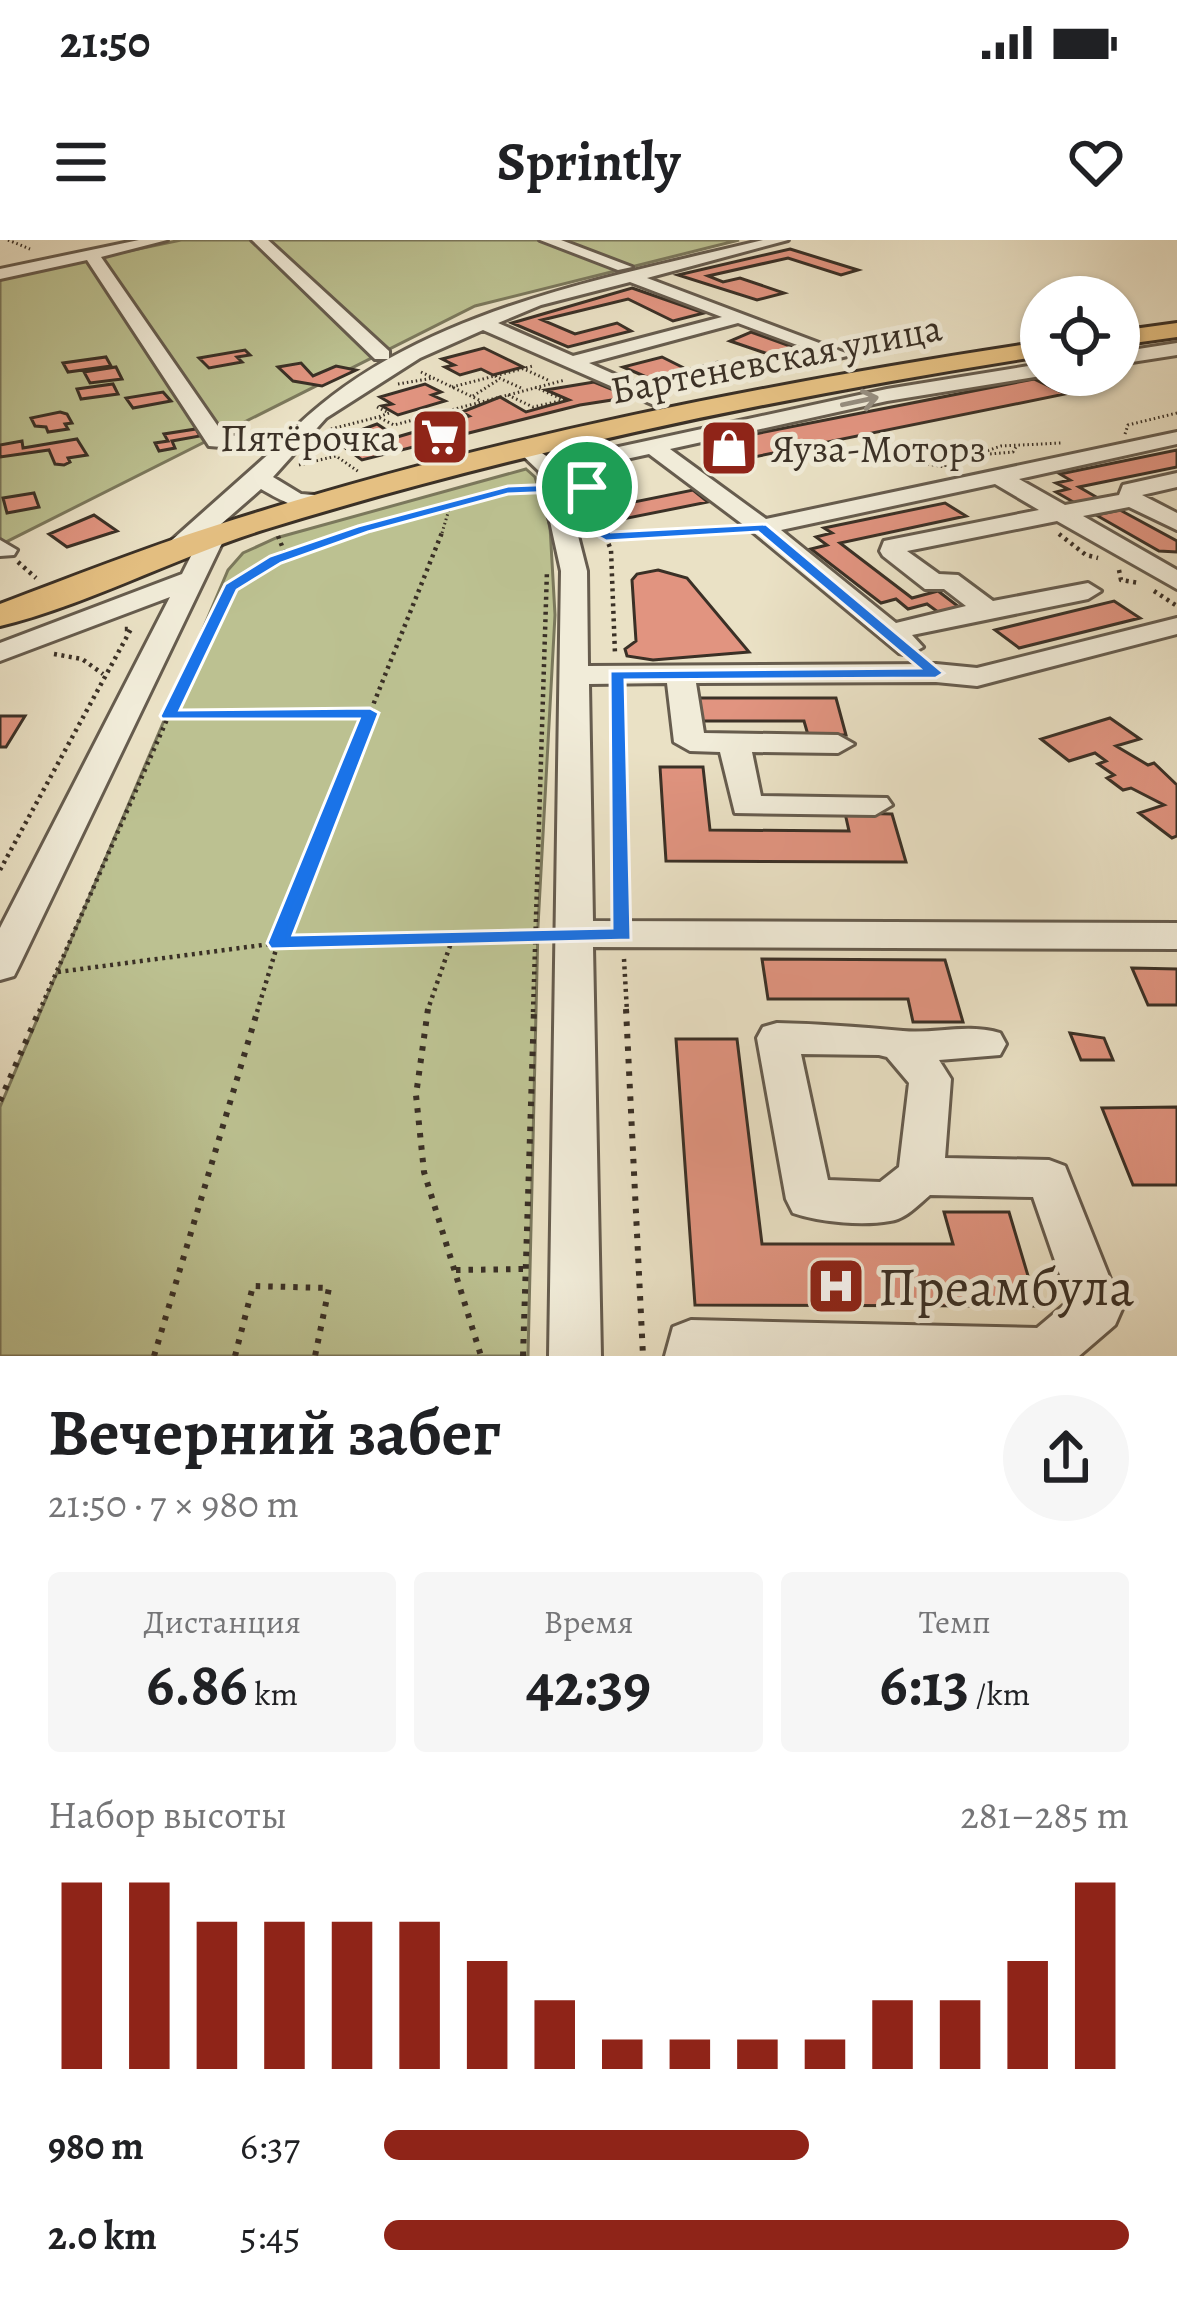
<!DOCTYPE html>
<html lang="ru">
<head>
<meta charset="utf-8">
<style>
	body { margin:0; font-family:Alegreya,serif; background:#f6f6f6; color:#202124; height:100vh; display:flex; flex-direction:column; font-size:45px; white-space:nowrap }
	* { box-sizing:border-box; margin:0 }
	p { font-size:39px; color:#757577 }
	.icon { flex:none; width:66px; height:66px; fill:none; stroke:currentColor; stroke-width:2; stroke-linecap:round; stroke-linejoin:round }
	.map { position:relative; height:1116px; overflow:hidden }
	.side { display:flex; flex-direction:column; background:#fff; flex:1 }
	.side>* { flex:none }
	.controls { position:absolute; left:1020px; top:36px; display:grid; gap:24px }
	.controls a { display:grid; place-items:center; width:120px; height:120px; border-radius:50%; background:#fff; box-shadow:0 3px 9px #0004; font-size:60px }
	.pin { position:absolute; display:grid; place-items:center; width:102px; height:102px; color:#fff; margin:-51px; border:6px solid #fff; border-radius:50%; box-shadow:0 3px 12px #0007 }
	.round { display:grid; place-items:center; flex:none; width:126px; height:126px; border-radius:63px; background:#f6f6f6 }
	.overview { display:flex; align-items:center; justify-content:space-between; height:204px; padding:0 48px }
	h1 { font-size:66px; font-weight:700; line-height:90px }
	.metrics { display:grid; grid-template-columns:repeat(3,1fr); gap:18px; height:204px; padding:12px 48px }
	.metrics div { display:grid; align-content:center; border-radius:12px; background:#f6f6f6; text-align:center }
	.metrics b { font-size:60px; font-weight:700 }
	.metrics small { font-size:33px; font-weight:400 }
	.metrics p { font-size:33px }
	.chart { height:336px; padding:24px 48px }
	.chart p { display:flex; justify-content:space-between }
	.chart svg { width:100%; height:216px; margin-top:12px; stroke:#8f2418; stroke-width:6 }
	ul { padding:0 48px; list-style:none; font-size:39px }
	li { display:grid; grid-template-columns:192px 144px 1fr; align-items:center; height:90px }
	li i { height:30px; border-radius:15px; background:#8f2418 }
	.status { display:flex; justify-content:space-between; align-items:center; height:84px; padding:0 60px; background:#fff; direction:ltr }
	.status svg { height:33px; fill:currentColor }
	header { display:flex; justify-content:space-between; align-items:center; height:156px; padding:0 48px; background:#fff; font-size:54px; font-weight:700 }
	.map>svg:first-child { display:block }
	.green { fill:#bcc191; stroke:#7b785c; stroke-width:3 }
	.building { fill:#e19480; stroke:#3a3026; stroke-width:3 }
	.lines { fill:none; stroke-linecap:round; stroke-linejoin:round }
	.minor-casing { stroke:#665c4e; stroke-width:6 }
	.major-casing { stroke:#3a3026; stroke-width:6 }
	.path-far2 { stroke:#3a3026; stroke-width:3; stroke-dasharray:1.5 3; stroke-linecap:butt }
	.path-far1 { stroke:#3a3026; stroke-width:4.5; stroke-dasharray:3 4.5; stroke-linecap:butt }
	.path { stroke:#3a3026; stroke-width:6; stroke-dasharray:4.5 8; stroke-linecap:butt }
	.minor { fill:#f1ecd9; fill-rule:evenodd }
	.major { fill:#e5c082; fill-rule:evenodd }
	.oneway { stroke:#968e80 }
	.route { fill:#1a73e8; stroke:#fff; stroke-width:3; fill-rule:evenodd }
	.labels { text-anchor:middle; stroke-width:10; stroke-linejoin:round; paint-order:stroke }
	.far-street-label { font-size:39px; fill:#3a3026; stroke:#f1ecd9 }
	.far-poi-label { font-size:39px; fill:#3a3026; stroke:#f1ecd9; text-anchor:end }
	.near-poi-label { font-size:54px; fill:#3a3026; stroke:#f1ecd9; text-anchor:start }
</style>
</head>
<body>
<div class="status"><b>21:50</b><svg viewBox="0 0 49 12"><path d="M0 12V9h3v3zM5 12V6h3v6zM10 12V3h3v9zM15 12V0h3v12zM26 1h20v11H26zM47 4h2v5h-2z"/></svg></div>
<header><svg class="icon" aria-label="menu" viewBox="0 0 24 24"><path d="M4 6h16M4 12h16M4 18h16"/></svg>Sprintly<svg class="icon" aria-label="heart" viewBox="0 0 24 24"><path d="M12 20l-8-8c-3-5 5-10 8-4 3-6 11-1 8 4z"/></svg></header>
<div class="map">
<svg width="1177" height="1116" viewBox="0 0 1177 1116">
	<rect width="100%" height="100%" fill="#eae1c5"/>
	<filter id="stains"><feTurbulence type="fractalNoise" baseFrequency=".00167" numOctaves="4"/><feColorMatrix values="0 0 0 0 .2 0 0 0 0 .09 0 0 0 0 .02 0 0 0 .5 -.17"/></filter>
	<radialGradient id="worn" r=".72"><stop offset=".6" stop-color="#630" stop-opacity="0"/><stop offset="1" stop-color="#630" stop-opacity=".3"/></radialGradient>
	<path class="green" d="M181 0H739L475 66 0 305V38Z
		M526 229 535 237 550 286 555 375 538 686 528 1116H0V867L228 330 243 313 276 298Z"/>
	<path class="building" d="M790 9 858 30 841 35 788 18 708 36 723 42 740 38 784 53 757 60 678 35Z
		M632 48 704 73 673 81 628 59 542 80 575 94 617 83 631 91 568 107 512 83Z
		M751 92 823 118 672 148 623 127 662 117 688 130 718 122 730 127 771 115 730 101Z
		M484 108 523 127 493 135 481 129 460 135 445 127 454 125 442 119Z
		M245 110 250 115 237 117 242 122 209 128 199 118Z
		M106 117 111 126 68 132 63 123Z
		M301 123 313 136 336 126 356 130 322 146 293 141 278 127Z
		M116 127 122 139 90 143 84 132Z
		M1034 139 1065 154 734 221 709 203Z
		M594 142 631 157 580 165 362 220 334 200 377 184 397 197 469 176 462 172 500 157 526 172 569 160 546 150Z
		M113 144 118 154 81 159 77 149Z
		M425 144 441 152 432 155 445 161 398 175 382 166 392 164 380 157Z
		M163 152 171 161 133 168 126 158Z
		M60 172 67 174 72 183 65 184 68 189 48 192 46 187 35 186 31 178Z
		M196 189 200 196 172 201 175 208 159 211 155 203 168 201 164 194Z
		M77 199 87 215 68 218 70 222 64 225 55 224 49 210 0 217V205L22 201 23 208Z
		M1177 210V227L1079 247 1098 258 1075 263 1056 252 1068 249 1056 243 1070 240 1060 234Z
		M693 250 708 262 623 279 609 267Z
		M34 253 39 267 7 273 3 258Z
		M945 263 966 276 840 303 912 358 938 351 959 367 938 372 927 364 908 369 896 359 881 363 811 309 827 305 816 297 832 293 824 288Z
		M1120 270 1177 301V312L1159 311 1096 275Z
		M94 275 117 291 67 307 49 294Z
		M658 330 687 338 749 412 653 420 627 416 625 409 636 401 632 340 637 334Z
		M1114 361 1140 378 1019 408 995 390Z
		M695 458H836L846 495H808L804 481H698Z
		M0 476H25L6 507H0Z
		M1110 478 1140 499 1116 506 1148 525 1154 523 1177 545V596L1172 598 1139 573 1164 565 1131 548 1123 550 1107 538 1114 535 1098 524 1106 521 1095 513 1069 521 1041 499Z
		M660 527H703L710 590 849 591 845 573 892 574 906 622 666 621Z
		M762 719 945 720 963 782H913L908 759H768Z
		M1132 728 1177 729V765H1148Z
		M1070 793 1104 798 1113 820H1081Z
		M676 799H737L762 1004H953L944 972H1009L1037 1066 695 1065Z
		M1177 867V945H1133L1102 868Z"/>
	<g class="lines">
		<defs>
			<path id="minor" d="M139 0H167L101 17 224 195 284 199C404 72 600 40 763 0H788L647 38 851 115 835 119 738 83 589 123 661 155 664 159 654 165 483 90 420 118 326 178 273 237 301 254 328 256 340 263C317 280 283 262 261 249L212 292 224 299 19 726 14 736 0 740V688L170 357 0 421V403L182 334 197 304 172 321 163 318 159 313 163 308 272 211 209 206 87 20 0 39V29ZM630 42 722 77 573 116 498 83 541 65Z
				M252 0H268L389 111V119H375Z
				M540 0H561L632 27 618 30Z
				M1177 103V115L1119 124V112Z
				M1041 124V136L887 161 670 209 766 279 1177 192V204L1019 239 1065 265 1119 255 1123 245 1177 233V247L1142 255 1177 273V290L1129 267 1083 276 1177 330V349L1057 281 907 311 939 334 958 335 993 361 1088 343 1101 351 1088 359 912 395 923 407 909 415 899 413 753 292 649 214 562 233 587 331 588 426 936 424 977 428 1177 378V394L977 446 936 442 696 443 704 493 838 495 854 504 838 513 752 512 761 556 887 558 892 565 875 575 735 573 720 512 690 511 674 502 667 443 589 444 593 681 1177 683V709L593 707 601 1116H549L561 331 539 231 517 210 528 204 554 221 887 149ZM995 244 1039 270 884 301 880 311 883 316 925 349H944L966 366 896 383 781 290Z
				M0 300 17 310 14 315 0 316Z
				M777 783C820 784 861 787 903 791 935 794 968 783 1000 793L1006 804 1000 815 939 820 951 839 945 918 1049 920 1065 926 1122 1069 1115 1085 1079 1116H665L673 1087 691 1080 1037 1088 1069 1061 1033 957 930 955C918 965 906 979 890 981 862 986 819 982 793 973L786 959 757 798 763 787ZM801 814 879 815 887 817 909 843 899 927 880 942 828 940Z"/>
			<path id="major" d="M1177 83V97L1119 105V91Z
				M1041 102V116C779 157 519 211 266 289 178 316 87 365 0 386V364C71 337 142 309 214 286 482 199 763 144 1041 102Z"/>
		</defs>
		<use href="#minor" class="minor-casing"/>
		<use href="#major" class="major-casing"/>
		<path class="path-far2" d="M8 0 30 9
			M522 128 550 141
			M421 132 481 161
			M495 136 521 148
			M398 144 433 138
			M452 147 533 126
			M508 155 533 167 564 160 535 147
			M473 156 498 140
			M377 167 389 173 378 177 394 185 565 140
			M331 189 378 177
			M1125 194 1128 185 1177 173
			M915 208 932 219
			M975 215 1001 206 1061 203
			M947 221 945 227 927 224 932 219 1013 212 1016 207
			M299 225 336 216 359 232
			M578 248 587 247 605 293
			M362 293 449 266
			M442 293 450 266 508 250 531 249
			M704 293 732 292"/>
		<path class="path-far1" d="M603 290 611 310 615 414
			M1059 294 1086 315 1098 318
			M278 296 286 316
			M606 297 732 292
			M18 322 36 338
			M1119 330 1121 340 1139 343
			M1154 351 1177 366
			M54 414 82 419 103 434
			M617 456 622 672
			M169 476 370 473
			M0 630 131 389H124
			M624 719 627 772
			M58 732 278 703 548 695
			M39 772 207 388 231 347 275 320 371 290
			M257 772 278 703 443 290
			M427 772 452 700
			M533 772 547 330"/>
		<path class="path" d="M428 769 416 855 424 932 481 1116
			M626 769 643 1116
			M0 861 40 769
			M456 1030 525 1029
			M154 1116 258 769
			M235 1116 253 1046 329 1048 315 1116
			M523 1116 534 769"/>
		<use href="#minor" class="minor"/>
		<use href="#major" class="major"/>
	</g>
	<defs><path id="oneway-shaft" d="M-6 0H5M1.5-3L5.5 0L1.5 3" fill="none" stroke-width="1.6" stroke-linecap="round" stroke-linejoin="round" transform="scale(3)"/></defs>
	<use class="oneway" href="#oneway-shaft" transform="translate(860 161) rotate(-12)"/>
	<path class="route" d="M587 243 594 247 611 292 766 284 944 433 936 438 625 440 631 700 271 709 267 703 359 479H162L160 476 225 344 270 316 358 286 508 246ZM582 251 599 297 606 301 758 292 919 428 610 431 612 688 293 695 379 473 370 468 180 470 237 350 281 323 368 292 508 254Z"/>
	<defs>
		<symbol id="supermarket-square" viewBox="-11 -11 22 22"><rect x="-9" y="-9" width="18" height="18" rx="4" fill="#8f2418" stroke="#f1ecd9"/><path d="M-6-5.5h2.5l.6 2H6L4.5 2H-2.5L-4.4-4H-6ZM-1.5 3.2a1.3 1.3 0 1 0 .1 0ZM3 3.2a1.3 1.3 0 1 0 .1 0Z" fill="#fff"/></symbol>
		<symbol id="shop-square" viewBox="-11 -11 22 22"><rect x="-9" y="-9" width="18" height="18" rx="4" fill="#8f2418" stroke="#f1ecd9"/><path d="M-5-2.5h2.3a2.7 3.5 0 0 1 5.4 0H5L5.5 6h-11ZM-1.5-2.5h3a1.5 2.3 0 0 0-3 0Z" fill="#fff"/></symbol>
		<symbol id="hospital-square" viewBox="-11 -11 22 22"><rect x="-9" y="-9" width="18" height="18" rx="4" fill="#8f2418" stroke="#f1ecd9"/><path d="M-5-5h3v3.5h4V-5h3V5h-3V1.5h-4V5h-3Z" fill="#fff"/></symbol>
	</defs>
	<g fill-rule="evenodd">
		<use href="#supermarket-square" x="407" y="164" width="66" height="66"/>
		<use href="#shop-square" x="696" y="175" width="66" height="66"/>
		<use href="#hospital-square" x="803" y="1013" width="66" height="66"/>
	</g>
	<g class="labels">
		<g class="far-street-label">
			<text transform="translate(776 118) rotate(-11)" y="14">Бартеневская улица</text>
		</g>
		<g class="far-poi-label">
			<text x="398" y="211">Пятёрочка</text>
			<text x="771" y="222" text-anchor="start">Яуза-Моторз</text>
		</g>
		<g class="near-poi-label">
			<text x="878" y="1065">Преамбула</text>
		</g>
	</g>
	<rect width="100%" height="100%" filter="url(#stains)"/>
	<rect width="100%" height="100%" fill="url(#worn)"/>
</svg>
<div class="controls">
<a><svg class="icon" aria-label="locate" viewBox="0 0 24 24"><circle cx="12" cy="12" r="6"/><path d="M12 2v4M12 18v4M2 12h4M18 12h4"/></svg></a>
</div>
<div class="pin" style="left:587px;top:247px;background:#1e9e55"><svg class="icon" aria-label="arrive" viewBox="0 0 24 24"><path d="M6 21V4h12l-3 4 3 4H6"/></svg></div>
</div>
<section class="side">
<div class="overview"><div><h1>Вечерний забег</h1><p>21:50 · 7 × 980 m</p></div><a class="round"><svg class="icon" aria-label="share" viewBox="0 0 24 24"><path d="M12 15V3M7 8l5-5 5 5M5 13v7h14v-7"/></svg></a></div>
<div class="metrics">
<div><p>Дистанция</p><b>6.86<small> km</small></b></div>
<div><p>Время</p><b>42:39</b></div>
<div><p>Темп</p><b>6:13<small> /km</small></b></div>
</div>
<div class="chart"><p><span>Набор высоты</span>281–285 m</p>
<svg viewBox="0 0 160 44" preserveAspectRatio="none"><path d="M5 44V6M15 44V6M25 44V14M35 44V14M45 44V14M55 44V14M65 44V22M75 44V30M85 44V38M95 44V38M105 44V38M115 44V38M125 44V30M135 44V30M145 44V22M155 44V6"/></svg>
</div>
<ul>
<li><b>980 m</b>6:37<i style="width:57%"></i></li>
<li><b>2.0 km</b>5:45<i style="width:100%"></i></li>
</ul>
</section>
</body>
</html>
